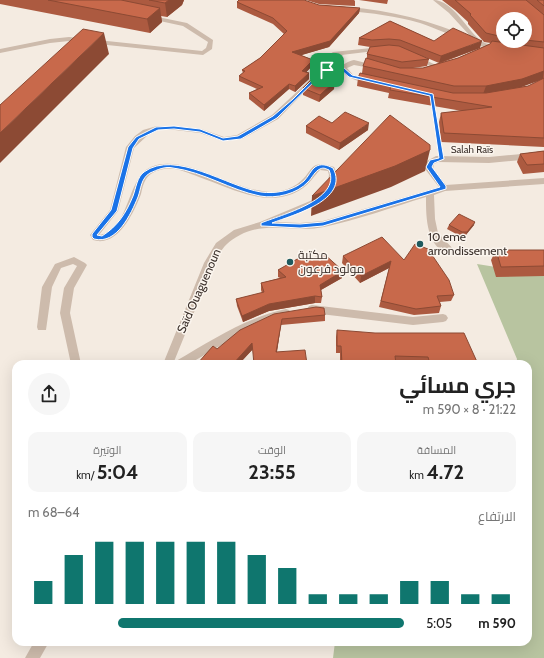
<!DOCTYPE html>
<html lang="ar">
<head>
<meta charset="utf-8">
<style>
	body { margin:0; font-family:Cabin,Cairo,sans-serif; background:#f6f6f6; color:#222; direction:rtl; height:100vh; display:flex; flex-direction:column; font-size:15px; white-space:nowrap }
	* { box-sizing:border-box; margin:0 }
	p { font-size:13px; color:#767676 }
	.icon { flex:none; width:22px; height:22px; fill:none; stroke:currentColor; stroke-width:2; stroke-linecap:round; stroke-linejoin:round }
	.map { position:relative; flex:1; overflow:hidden; direction:ltr }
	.details { position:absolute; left:12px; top:360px; width:520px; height:286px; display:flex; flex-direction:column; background:#fff; border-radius:12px; box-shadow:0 4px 16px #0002; direction:rtl }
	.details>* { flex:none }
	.buttons { position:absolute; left:496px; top:12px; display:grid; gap:8px }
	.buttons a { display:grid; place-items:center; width:36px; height:36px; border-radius:50%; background:#fff; box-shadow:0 4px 16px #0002; font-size:20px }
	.pin { position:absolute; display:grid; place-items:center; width:34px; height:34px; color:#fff; margin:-17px; border-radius:8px; box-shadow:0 2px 6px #0006 }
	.round { display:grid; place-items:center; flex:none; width:42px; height:42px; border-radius:21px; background:#f6f6f6 }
	.headline { display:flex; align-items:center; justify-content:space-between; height:68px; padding:0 16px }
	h1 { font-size:22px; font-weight:700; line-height:30px }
	.stats { display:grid; grid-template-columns:repeat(3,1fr); gap:6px; height:68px; padding:4px 16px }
	.stats div { display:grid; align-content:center; border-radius:10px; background:#f6f6f6; text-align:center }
	.stats b { font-size:20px; font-weight:700 }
	.stats small { font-size:11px; font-weight:400 }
	.stats p { font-size:11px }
	.chart { height:112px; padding:8px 16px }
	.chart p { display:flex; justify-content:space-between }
	.chart svg { width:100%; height:72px; margin-top:4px; stroke:#0f766e; stroke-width:6 }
	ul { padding:0 16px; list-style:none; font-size:13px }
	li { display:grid; grid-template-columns:64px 48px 1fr; align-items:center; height:30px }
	li i { height:10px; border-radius:5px; background:#0f766e }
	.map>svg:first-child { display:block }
	.green { fill:#b8c4a0 }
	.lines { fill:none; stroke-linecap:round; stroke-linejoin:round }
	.path { stroke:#b9a596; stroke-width:1.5; stroke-dasharray:1.5 1.5; stroke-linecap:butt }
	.minor { fill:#cdbbac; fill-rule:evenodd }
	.wall { fill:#ac5a40; fill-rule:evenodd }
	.shaded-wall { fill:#8c4a34 }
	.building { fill:#c8694b; stroke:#8c4a34 }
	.route { fill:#1a73e8; stroke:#fff; fill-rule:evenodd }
	.poi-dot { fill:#1f5a5e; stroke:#fbf5ee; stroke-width:1.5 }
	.labels { text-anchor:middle; stroke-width:3; stroke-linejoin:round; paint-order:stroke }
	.far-street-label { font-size:10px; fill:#3b302b; stroke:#fbf5ee }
	.poi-label { font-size:12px; fill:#3b302b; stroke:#fbf5ee; text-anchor:start }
	.street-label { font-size:12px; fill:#3b302b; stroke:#fbf5ee }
</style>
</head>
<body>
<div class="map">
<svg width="544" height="658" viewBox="0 0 544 658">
	<rect width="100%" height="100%" fill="#f4ebe1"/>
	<path class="green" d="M477 264 522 271H544V658H333L335 642H528V364H516L517 359Z"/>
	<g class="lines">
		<path class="path" d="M433 103 440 148"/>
		<path class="minor" d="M433 0C454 0 467 32 483 42 488 45 496 45 501 47V49C485 52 439 29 420 23 396 16 372 13 347 11L344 9 347 7C391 10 431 21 472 38L449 13Z
			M148 15 187 23 213 40 212 49 203 55 69 41 50 43 0 53V49L50 39 69 37 202 51 206 48 208 42 183 26 146 18 145 17Z
			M381 47 383 48V50L333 56 330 54 333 52Z
			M413 56H417L440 67 435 68 413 58Z
			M354 60 378 66V68L376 69 354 65 347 68 353 75 373 80V82C363 84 347 79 341 70L329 72 321 75 278 119 242 139 223 141 200 133 175 130H158L149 134 134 148 118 211 99 235C130 232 126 178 151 167 181 153 229 187 262 191 277 194 293 190 304 178 308 174 310 168 316 165 322 163 328 165 334 167 338 174 337 181 334 188H328L327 186 329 175 328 171 320 170C314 176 310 183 303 188 271 211 231 188 199 177 188 173 176 167 164 169 157 170 150 173 146 179 143 184 142 189 141 194 134 212 118 248 93 240L90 235 110 210 126 147 135 136 143 130 157 126H175L201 129 224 137 237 135 272 115 317 73C324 69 331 68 339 66 344 65 348 61 354 60Z
			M544 152V158L489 163 438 162 434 164 433 169 446 185 544 178V184L445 191 434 195 435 219 438 233 456 252 451 255C426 248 426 218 426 197 393 207 357 220 324 227 296 233 266 221 240 235 226 242 221 250 214 263L173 364H163L204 263 216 243 234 230 260 222 322 196 326 199 325 201 277 222 300 223 323 221 439 187 425 169 427 161 436 156 489 157Z
			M74 257 85 263 87 265 74 288 70 313 81 364H71L60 313 64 288 77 266 73 264 61 268 52 287 46 330H38L37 327 42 287 55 264Z
			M312 305 413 317 443 314 446 315 448 318 446 321 443 322 413 325 312 313 309 312 307 309 309 306Z
			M286 309 289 310 291 313 289 316 273 320 249 329 189 364H175L176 361C212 340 245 318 286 309Z
			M34 642H49L40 658H25Z"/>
	</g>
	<path class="wall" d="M0 0H184L182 5 167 17 161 16 162 22 150 33 0 4Z
		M306 0H354L355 1V6L319 4Z
		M359 0H388L387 4Z
		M442 0H544V147L441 142 439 122 441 113 462 111 388 98 389 93 357 86 358 78 362 73 363 66 367 58V54L370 47 358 45 359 38 390 21 434 41 480 48 441 63 458 58 490 44 491 43 484 42 468 24V22L455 10ZM503 19H525V41H503ZM420 55 439 63 423 68H413L427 66 429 59ZM541 80 528 86 519 87Z
		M237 2 319 5 360 8 359 13 329 47 301 55 313 60 312 66 306 72 309 73V79L295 92 289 89 264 111 249 99V93L257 89 239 81V76L243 73 242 70 260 58 284 34 273 24 237 8Z
		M303 88 334 89 319 102 303 95Z
		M332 123 368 130 339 150 306 133V126Z
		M544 151V172L523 174 517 162 520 154Z
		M449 225H474L465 236H460L447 229Z
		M496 250H544V276L496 277 491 260Z
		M343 256 404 260 454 295 451 301 440 302 441 306 439 313 414 315 379 307 389 268 360 283 342 263Z
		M311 260 342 278 321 290 322 297 321 303H315L269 311 243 322 237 306 236 299 262 293 261 290V283L280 278 278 277V270Z
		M274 314 325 315V321L281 325 277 352 307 364 253 349 239 364 217 349Z
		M337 330 478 364H425V363H396V364H340V353H336V337Z"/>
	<path class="shaded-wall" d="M169 0H184L182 5 167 17 165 3Z
		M160 8 162 22 150 33 147 19Z
		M360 8 359 13 329 47 292 58V52Z
		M104 33 109 54 0 163V133Z
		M482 41 480 48 439 63 441 56Z
		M313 60 312 66 302 77V71Z
		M544 71 543 79 519 88 483 94 486 86Z
		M309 73V79L295 92V86Z
		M335 81 334 89 319 102 320 95Z
		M289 84V89L264 111V105Z
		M369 123 368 130 339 150 340 143Z
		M430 150 425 171 391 187 311 216 312 196Z
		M475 222 474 225 465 236 467 232Z
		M391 261 389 268 360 283 361 276Z
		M343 271 342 278 319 291 320 285Z
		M315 296V303L269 311 243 322 242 316 269 304Z
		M282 319 281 325 276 357V352Z
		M252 343 253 349 239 364H233Z"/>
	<path class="building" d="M48 0H121L160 8 147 19Z
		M149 0H169L165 3Z
		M239 0H304L319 5 360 8 330 41 292 52 313 60 302 71 309 73 295 86 289 84 264 105 249 93 263 87 239 76 245 71 242 70 260 58 287 31 273 18 237 2Z
		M455 0H526L544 15V42L525 40V19H503V37L486 33 470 15 471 14Z
		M537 0H544V6Z
		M390 21 434 41 453 28 482 41 441 56 400 40 389 39 372 40 359 38Z
		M83 29 104 33 0 133V105Z
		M492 41 544 48V71L522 79 486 86H454L363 66 366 58 400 68H423L458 58 490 44Z
		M389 45 399 46 429 59 402 62 367 54 370 47Z
		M360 73 453 93H486L528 86 544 78V138L444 133 441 113 492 107 390 90 391 85 358 78Z
		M317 74 335 81 320 95 303 88Z
		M345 112 369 123 340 143 306 126 319 116 332 123Z
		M390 115 430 145V150L395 166 312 196Z
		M544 151V164L527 165 520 154Z
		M459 214 475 222 467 232H462L449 225Z
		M382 237 404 260 415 244 428 249 449 280 454 295 437 296 441 306 416 309 381 301 391 261 361 276 343 256Z
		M496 250H544V266L501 267Z
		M323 253 343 271 320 285 322 297 315 296 269 304 242 316 236 299 264 292 261 283 286 277 278 270 306 254 311 260Z
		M316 307 324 308 325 315 282 319 276 352 305 350 307 364H254L252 343 233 364H197L213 346 217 349 240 330 274 314Z
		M337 330 375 333H464L478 364H430L428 357 395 356 396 364H342L341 346H337Z"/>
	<path class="route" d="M343 67 352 75 433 94 444 159 434 163 432 167 446 186V189L323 226 300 228 263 226H261V223C280 215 342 200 329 170 326 169 324 167 320 169 315 171 312 178 308 182 297 194 276 199 260 196 230 190 204 172 173 168 165 166 157 170 150 173 141 178 141 189 138 197 131 214 117 245 94 239L92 237V234L111 210 128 147 136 137 156 127 174 126 200 129 223 138 238 136 273 116 293 99 318 74 326 69ZM341 70 349 77 430 96 439 158 430 160 426 167 440 187 323 222 300 224 272 223C293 215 350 200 333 168 327 165 321 163 315 167 311 170 308 177 304 181 293 191 275 194 261 192 228 187 175 149 144 172 137 177 136 188 133 196 126 213 118 226 102 236L97 235 117 211 133 148 139 139 158 130 174 129 200 132 223 141 241 139 277 118 321 75 328 72Z"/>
	<g class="poi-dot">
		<circle cx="420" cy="244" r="4"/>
		<circle cx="290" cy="262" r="4"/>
	</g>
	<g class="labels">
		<g class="far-street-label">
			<text x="472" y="153">Salah Raïs</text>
		</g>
		<g class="poi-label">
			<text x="428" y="241">10 eme<tspan x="428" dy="14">arrondissement</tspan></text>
			<text x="298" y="259">مكتبة<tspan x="298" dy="14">مولود فرعون</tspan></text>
		</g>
		<g class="street-label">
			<text transform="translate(199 291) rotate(-66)" y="4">Saïd Ouaguenoun</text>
		</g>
	</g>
</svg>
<div class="buttons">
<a><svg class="icon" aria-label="locate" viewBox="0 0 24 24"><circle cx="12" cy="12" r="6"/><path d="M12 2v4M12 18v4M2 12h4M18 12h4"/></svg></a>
</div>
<div class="pin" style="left:327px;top:70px;background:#1e9e55"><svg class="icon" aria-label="arrive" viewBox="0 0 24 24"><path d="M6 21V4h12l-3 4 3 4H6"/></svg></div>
<section class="details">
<div class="headline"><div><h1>جري مسائي</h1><p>21:22 · 8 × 590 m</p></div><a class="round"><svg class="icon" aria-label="share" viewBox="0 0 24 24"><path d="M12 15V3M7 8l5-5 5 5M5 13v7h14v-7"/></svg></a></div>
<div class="stats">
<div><p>المسافة</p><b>4.72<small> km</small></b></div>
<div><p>الوقت</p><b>23:55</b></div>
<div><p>الوتيرة</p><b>5:04<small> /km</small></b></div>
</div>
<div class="chart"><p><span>الارتفاع</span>64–68 m</p>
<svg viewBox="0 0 160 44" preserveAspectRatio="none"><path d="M5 44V30M15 44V14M25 44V6M35 44V6M45 44V6M55 44V6M65 44V6M75 44V14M85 44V22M95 44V38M105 44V38M115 44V38M125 44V30M135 44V30M145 44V38M155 44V38"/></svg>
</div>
<ul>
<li><b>590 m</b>5:05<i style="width:76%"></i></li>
</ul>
</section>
</div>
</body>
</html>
